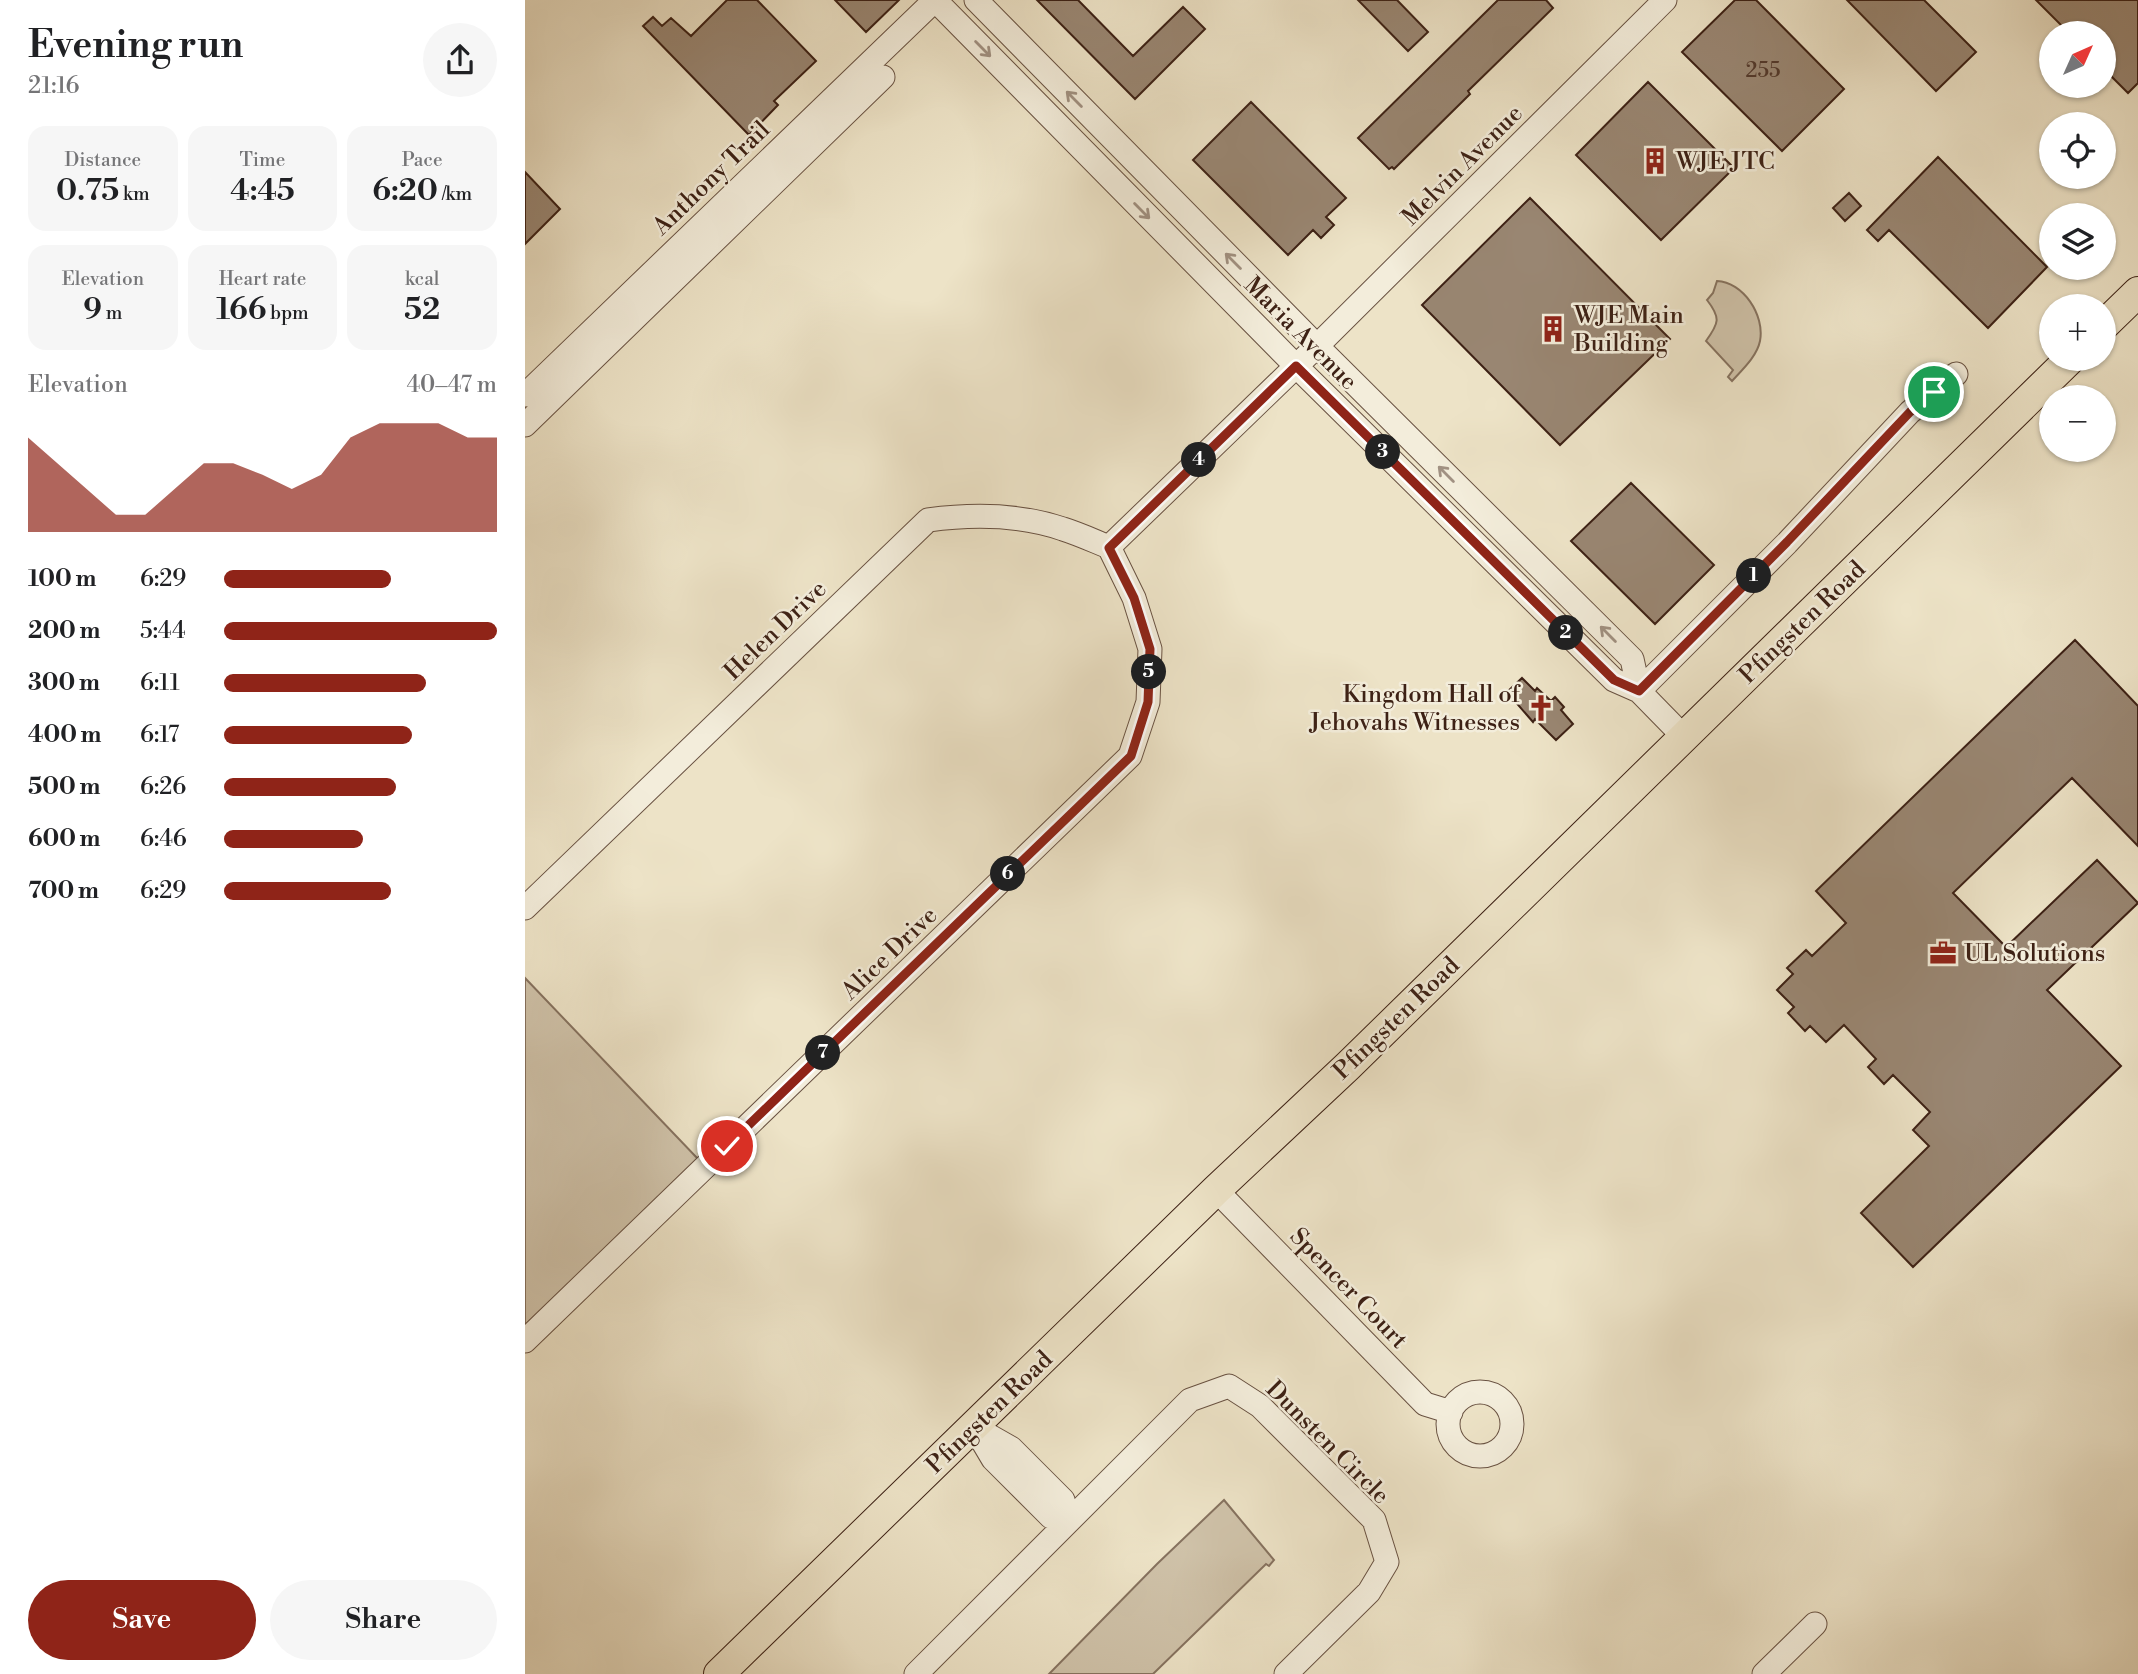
<!DOCTYPE html>
<html lang="en">
<head>
<meta charset="utf-8">
<style>
	body { margin:0; font-family:"Libre Bodoni",serif; background:#f6f6f6; color:#202124; height:100vh; display:flex; flex-direction:column; font-size:26px; white-space:nowrap }
	* { box-sizing:border-box; margin:0 }
	p { font-size:23px; color:#757577 }
	.icon { flex:none; width:38px; height:38px; fill:none; stroke:currentColor; stroke-width:2; stroke-linecap:round; stroke-linejoin:round }
	.map { position:relative; flex:1; overflow:hidden }
	.side { display:flex; flex-direction:column; background:#fff; width:525px }
	.side>* { flex:none }
	.needle { width:46px; rotate:45deg }
	.tools { position:absolute; left:1514px; top:21px; display:grid; gap:14px }
	.tools a { display:grid; place-items:center; width:77px; height:77px; border-radius:50%; background:#fff; box-shadow:0 2px 5px #0004; font-size:35px }
	.pin { position:absolute; display:grid; place-items:center; width:60px; height:60px; color:#fff; margin:-30px; border:4px solid #fff; border-radius:50%; box-shadow:0 2px 7px #0007 }
	.km { position:absolute; width:35px; height:35px; margin:-18px; border-radius:50%; background:#222; color:#fff; font-size:19px; line-height:35px; text-align:center }
	.round { display:grid; place-items:center; flex:none; width:74px; height:74px; border-radius:37px; background:#f6f6f6 }
	.headline { display:flex; align-items:center; justify-content:space-between; height:119px; padding:0 28px }
	h1 { font-size:38px; font-weight:600; line-height:52px }
	.metrics { display:grid; grid-template-columns:repeat(3,1fr); gap:10px; height:119px; padding:7px 28px }
	.metrics div { display:grid; align-content:center; border-radius:18px; background:#f6f6f6; text-align:center }
	.metrics b { font-size:30px; font-weight:600 }
	.metrics small { font-size:19px; font-weight:400 }
	.metrics p { font-size:19px }
	.chart { height:196px; padding:14px 28px }
	.chart p { display:flex; justify-content:space-between }
	.chart svg { width:100%; height:126px; margin-top:7px; fill:#8f2418; opacity:.7 }
	.cta { display:flex; gap:14px; margin-top:auto; padding:14px 28px }
	.cta a { flex:1; height:80px; border-radius:42px; background:#8f2418; color:#fff; font-size:28px; font-weight:600; line-height:80px; text-align:center }
	.cta a+a { background:#f6f6f6; color:#202124 }
	ul { padding:0 28px; list-style:none; font-size:23px }
	li { display:grid; grid-template-columns:112px 84px 1fr; align-items:center; height:52px }
	li i { height:18px; border-radius:9px; background:#8f2418 }
	main { display:flex; flex:1; min-height:0 }
	.map>svg:first-child { display:block }
	.green { fill:#cfc2a9; stroke:#86725f; stroke-width:2 }
	.building { fill:#998672; stroke:#3d2115; stroke-width:2 }
	.lines { fill:none; stroke-linecap:round; stroke-linejoin:round }
	.minor-casing { stroke:#695242; stroke-width:25 }
	.major-casing { stroke:#3d2115; stroke-width:32 }
	.minor { stroke:#f3eddb; stroke-width:23 }
	.major { stroke:#ede3c7; stroke-width:30 }
	.oneway { stroke:#a19182 }
	.route-casing { stroke:#fff; stroke-width:14 }
	.route { stroke:#8f2418; stroke-width:9 }
	.labels { text-anchor:middle; stroke-width:5; stroke-linejoin:round; paint-order:stroke }
	.number-label { font-size:21px; fill:#543a2c }
	.poi-label { font-size:24px; fill:#3d2115; stroke:#f3eddb; text-anchor:start }
	.street-label { font-size:24px; fill:#3d2115; stroke:#f3eddb }
</style>
</head>
<body>
<main>
<section class="side">
<div class="headline"><div><h1>Evening run</h1><p>21:16</p></div><a class="round"><svg class="icon" aria-label="share" viewBox="0 0 24 24"><path d="M12 15V3M7 8l5-5 5 5M5 13v7h14v-7"/></svg></a></div>
<div class="metrics">
<div><p>Distance</p><b>0.75<small> km</small></b></div>
<div><p>Time</p><b>4:45</b></div>
<div><p>Pace</p><b>6:20<small> /km</small></b></div>
</div>
<div class="metrics">
<div><p>Elevation</p><b>9<small> m</small></b></div>
<div><p>Heart rate</p><b>166<small> bpm</small></b></div>
<div><p>kcal</p><b>52</b></div>
</div>
<div class="chart"><p><span>Elevation</span>40–47 m</p>
<svg viewBox="0 0 160 44" preserveAspectRatio="none"><path d="M0 44V11L10 20L20 29L30 38L40 38L50 29L60 20L70 20L80 24L90 29L100 24L110 11L120 6L130 6L140 6L150 11L160 11V44z"/></svg>
</div>
<ul>
<li><b>100 m</b>6:29<i style="width:61%"></i></li>
<li><b>200 m</b>5:44<i style="width:100%"></i></li>
<li><b>300 m</b>6:11<i style="width:74%"></i></li>
<li><b>400 m</b>6:17<i style="width:69%"></i></li>
<li><b>500 m</b>6:26<i style="width:63%"></i></li>
<li><b>600 m</b>6:46<i style="width:51%"></i></li>
<li><b>700 m</b>6:29<i style="width:61%"></i></li>
</ul>
<div class="cta"><a>Save</a><a>Share</a></div>
</section>
<div class="map">
<svg width="1613" height="1674" viewBox="0 0 1613 1674">
	<rect width="100%" height="100%" fill="#ede3c7"/>
	<filter id="stains"><feTurbulence type="fractalNoise" baseFrequency=".00286" numOctaves="4"/><feColorMatrix values="0 0 0 0 .2 0 0 0 0 .09 0 0 0 0 .02 0 0 0 .5 -.17"/></filter>
	<radialGradient id="worn" r=".72"><stop offset=".6" stop-color="#630" stop-opacity="0"/><stop offset="1" stop-color="#630" stop-opacity=".3"/></radialGradient>
	<path class="green" d="M1192 281C1218 282 1240 315 1235 341 1232 356 1218 369 1207 381L1203 377 1208 370 1181 341C1194 323 1196 318 1182 300L1188 293Z
		M0 978 174 1160 0 1329Z
		M699 1500 749 1560 744 1566 741 1564 628 1674H524L632 1564Z"/>
	<path class="building" d="M202 0H232L291 61 249 101 253 105 224 135 118 26 128 17 137 26 146 18 166 36Z
		M310 0H374L341 32Z
		M512 0H553L608 56 658 7 680 29 610 99Z
		M833 0H872L903 32 883 51Z
		M973 0H1021L1028 8 943 91 945 94 869 169 867 167 864 169 833 138Z
		M1210 0H1231L1319 89 1257 151 1157 52Z
		M1322 0H1399L1451 52 1411 91Z
		M1511 0H1613V83L1603 93 1578 68V33H1544Z
		M1123 82 1209 168 1136 240 1051 155Z
		M726 102 821 198 801 217 809 225 796 238 788 230 763 255 668 160Z
		M1413 157 1522 267 1463 328 1364 230 1353 241 1342 230Z
		M0 172 35 209 0 244Z
		M1324 193 1336 206 1320 221 1308 208Z
		M1005 198 1145 339 1035 445 897 305Z
		M1106 483 1189 565 1130 624 1046 541Z
		M1550 640 1613 706V846L1547 778 1428 893 1481 947 1572 860 1613 903 1522 990 1596 1066 1388 1267 1336 1213 1404 1146 1388 1130 1405 1112 1368 1075 1359 1084 1343 1067 1351 1059 1319 1025 1301 1042 1285 1026 1280 1031 1263 1013 1269 1007 1252 990 1268 974 1262 968 1281 950 1287 956 1321 923 1291 891Z
		M997 678 1010 691 1012 688 1026 701 1030 697 1039 707 1036 710 1048 724 1031 740 1010 719 1008 722 982 692Z"/>
	<g class="lines">
		<defs>
			<path id="minor" d="M410 0 771 366 1089 680 1114 691 1159 737
				M451 0 792 346 1107 659 1114 691
				M0 395 410 0
				M0 425 358 77
				M584 547 792 346 1140 0
				M1114 691 1262 543 1385 412 1431 374
				M0 908 403 520C448 514 494 514 538 529 554 534 569 541 584 547
				M691 1190 900 1404 926 1412
				M0 1341 605 756 623 702 625 649 609 598 584 547
				M923 1424a32 32 0 1 1 64 0a32 32 0 1 1-64 0Z
				M449 1427 486 1448 538 1500 543 1521 526 1517 468 1459Z
				M391 1674 665 1400 704 1386 735 1406 849 1520 862 1562 844 1592 761 1674
				M1239 1674 1290 1624"/>
			<path id="major" d="M1578 326 1613 292
				M194 1674 691 1190 823 1066 1545 359"/>
		</defs>
		<use href="#minor" class="minor-casing"/>
		<use href="#major" class="major-casing"/>
		<use href="#minor" class="minor"/>
		<use href="#major" class="major"/>
	</g>
	<defs><path id="oneway-shaft" d="M-6 0H5M1.5-3L5.5 0L1.5 3" fill="none" stroke-width="1.6" stroke-linecap="round" stroke-linejoin="round" transform="scale(1.75)"/></defs>
	<g class="oneway">
		<use href="#oneway-shaft" transform="translate(458 49) rotate(45)"/>
		<use href="#oneway-shaft" transform="translate(549 99) rotate(-135)"/>
		<use href="#oneway-shaft" transform="translate(617 211) rotate(45)"/>
		<use href="#oneway-shaft" transform="translate(708 261) rotate(-135)"/>
		<use href="#oneway-shaft" transform="translate(921 474) rotate(-135)"/>
		<use href="#oneway-shaft" transform="translate(1083 634) rotate(-135)"/>
	</g>
	<g class="lines">
		<defs>
			<path id="route" d="M202 1146 606 756 623 702 625 649 609 598 584 548 771 366 1089 680 1114 691 1262 542 1385 412 1409 392"/>
		</defs>
		<use href="#route" class="route-casing"/>
		<use href="#route" class="route"/>
	</g>
	<defs>
		<symbol id="building-bare" viewBox="-9 -9 18 18"><path d="M-4-6H4V6H1V3H-1V6H-4ZM-2.5-4.3h1.7v1.8h-1.7ZM.8-4.3h1.7v1.8H.8ZM-2.5-1h1.7V.8h-1.7ZM.8-1h1.7V.8H.8Z" fill="#8f2418" stroke="#f3eddb" stroke-width="2.5" paint-order="stroke"/></symbol>
		<symbol id="church-bare" viewBox="-9 -9 18 18"><path d="M-1.2-6h2.4v3.5h3.3v2.4h-3.3V6h-2.4V-.1h-3.3v-2.4h3.3Z" fill="#8f2418" stroke="#f3eddb" stroke-width="2.5" paint-order="stroke"/></symbol>
		<symbol id="office-bare" viewBox="-9 -9 18 18"><path d="M-6-3h4V-5.5h4V-3h4V5H-6ZM-1-4.5V-3h2v-1.5ZM-6 0V1H6V0Z" fill="#8f2418" stroke="#f3eddb" stroke-width="2.5" paint-order="stroke"/></symbol>
	</defs>
	<g fill-rule="evenodd">
		<use href="#building-bare" x="1111" y="142" width="38" height="38"/>
		<use href="#building-bare" x="1009" y="310" width="38" height="38"/>
		<use href="#church-bare" x="997" y="689" width="38" height="38"/>
		<use href="#office-bare" x="1399" y="934" width="38" height="38"/>
	</g>
	<g class="labels">
		<g class="number-label">
			<text x="1238" y="77">255</text>
		</g>
		<g class="poi-label">
			<text x="1151" y="169">WJE JTC</text>
			<text x="1049" y="323">WJE Main<tspan x="1049" dy="28">Building</tspan></text>
			<text x="995" y="702" text-anchor="end">Kingdom Hall of<tspan x="995" dy="28">Jehovahs Witnesses</tspan></text>
			<text x="1439" y="961">UL Solutions</text>
		</g>
		<g class="street-label">
			<text transform="translate(937 165) rotate(-45)" y="8">Melvin Avenue</text>
			<text transform="translate(186 178) rotate(-44)" y="8">Anthony Trail</text>
			<text transform="translate(776 333) rotate(45)" y="8">Maria Avenue</text>
			<text transform="translate(1277 622) rotate(-44)" y="8">Pfingsten Road</text>
			<text transform="translate(250 630) rotate(-44)" y="8">Helen Drive</text>
			<text transform="translate(364 953) rotate(-44)" y="8">Alice Drive</text>
			<text transform="translate(871 1018) rotate(-44)" y="8">Pfingsten Road</text>
			<text transform="translate(824 1288) rotate(46)" y="8">Spencer Court</text>
			<text transform="translate(464 1412) rotate(-44)" y="8">Pfingsten Road</text>
			<text transform="translate(803 1442) rotate(45)" y="8">Dunsten Circle</text>
		</g>
	</g>
	<rect width="100%" height="100%" filter="url(#stains)"/>
	<rect width="100%" height="100%" fill="url(#worn)"/>
</svg>
<div class="tools">
<a><svg class="needle" viewBox="-14 -14 28 28"><path d="M0-13l5 13h-10z" fill="#e53935"/><path d="M0 13l5-13h-10z" fill="#757577"/></svg></a>
<a><svg class="icon" aria-label="locate" viewBox="0 0 24 24"><circle cx="12" cy="12" r="6"/><path d="M12 2v4M12 18v4M2 12h4M18 12h4"/></svg></a>
<a><svg class="icon" aria-label="layers" viewBox="0 0 24 24"><path d="M12 4l9 5-9 5-9-5zM3 14l9 5 9-5"/></svg></a>
<a>+</a>
<a>−</a>
</div>
<div class="pin" style="left:1409px;top:392px;background:#1e9e55"><svg class="icon" aria-label="arrive" viewBox="0 0 24 24"><path d="M6 21V4h12l-3 4 3 4H6"/></svg></div>
<div class="pin" style="left:202px;top:1146px;background:#d93025"><svg class="icon" aria-label="check" viewBox="0 0 24 24"><path d="M5 12l5 5 9-10"/></svg></div>
<b class="km" style="left:1229px;top:576px">1</b>
<b class="km" style="left:1041px;top:633px">2</b>
<b class="km" style="left:858px;top:452px">3</b>
<b class="km" style="left:674px;top:460px">4</b>
<b class="km" style="left:624px;top:672px">5</b>
<b class="km" style="left:483px;top:874px">6</b>
<b class="km" style="left:298px;top:1053px">7</b>
</div>
</main>
</body>
</html>
